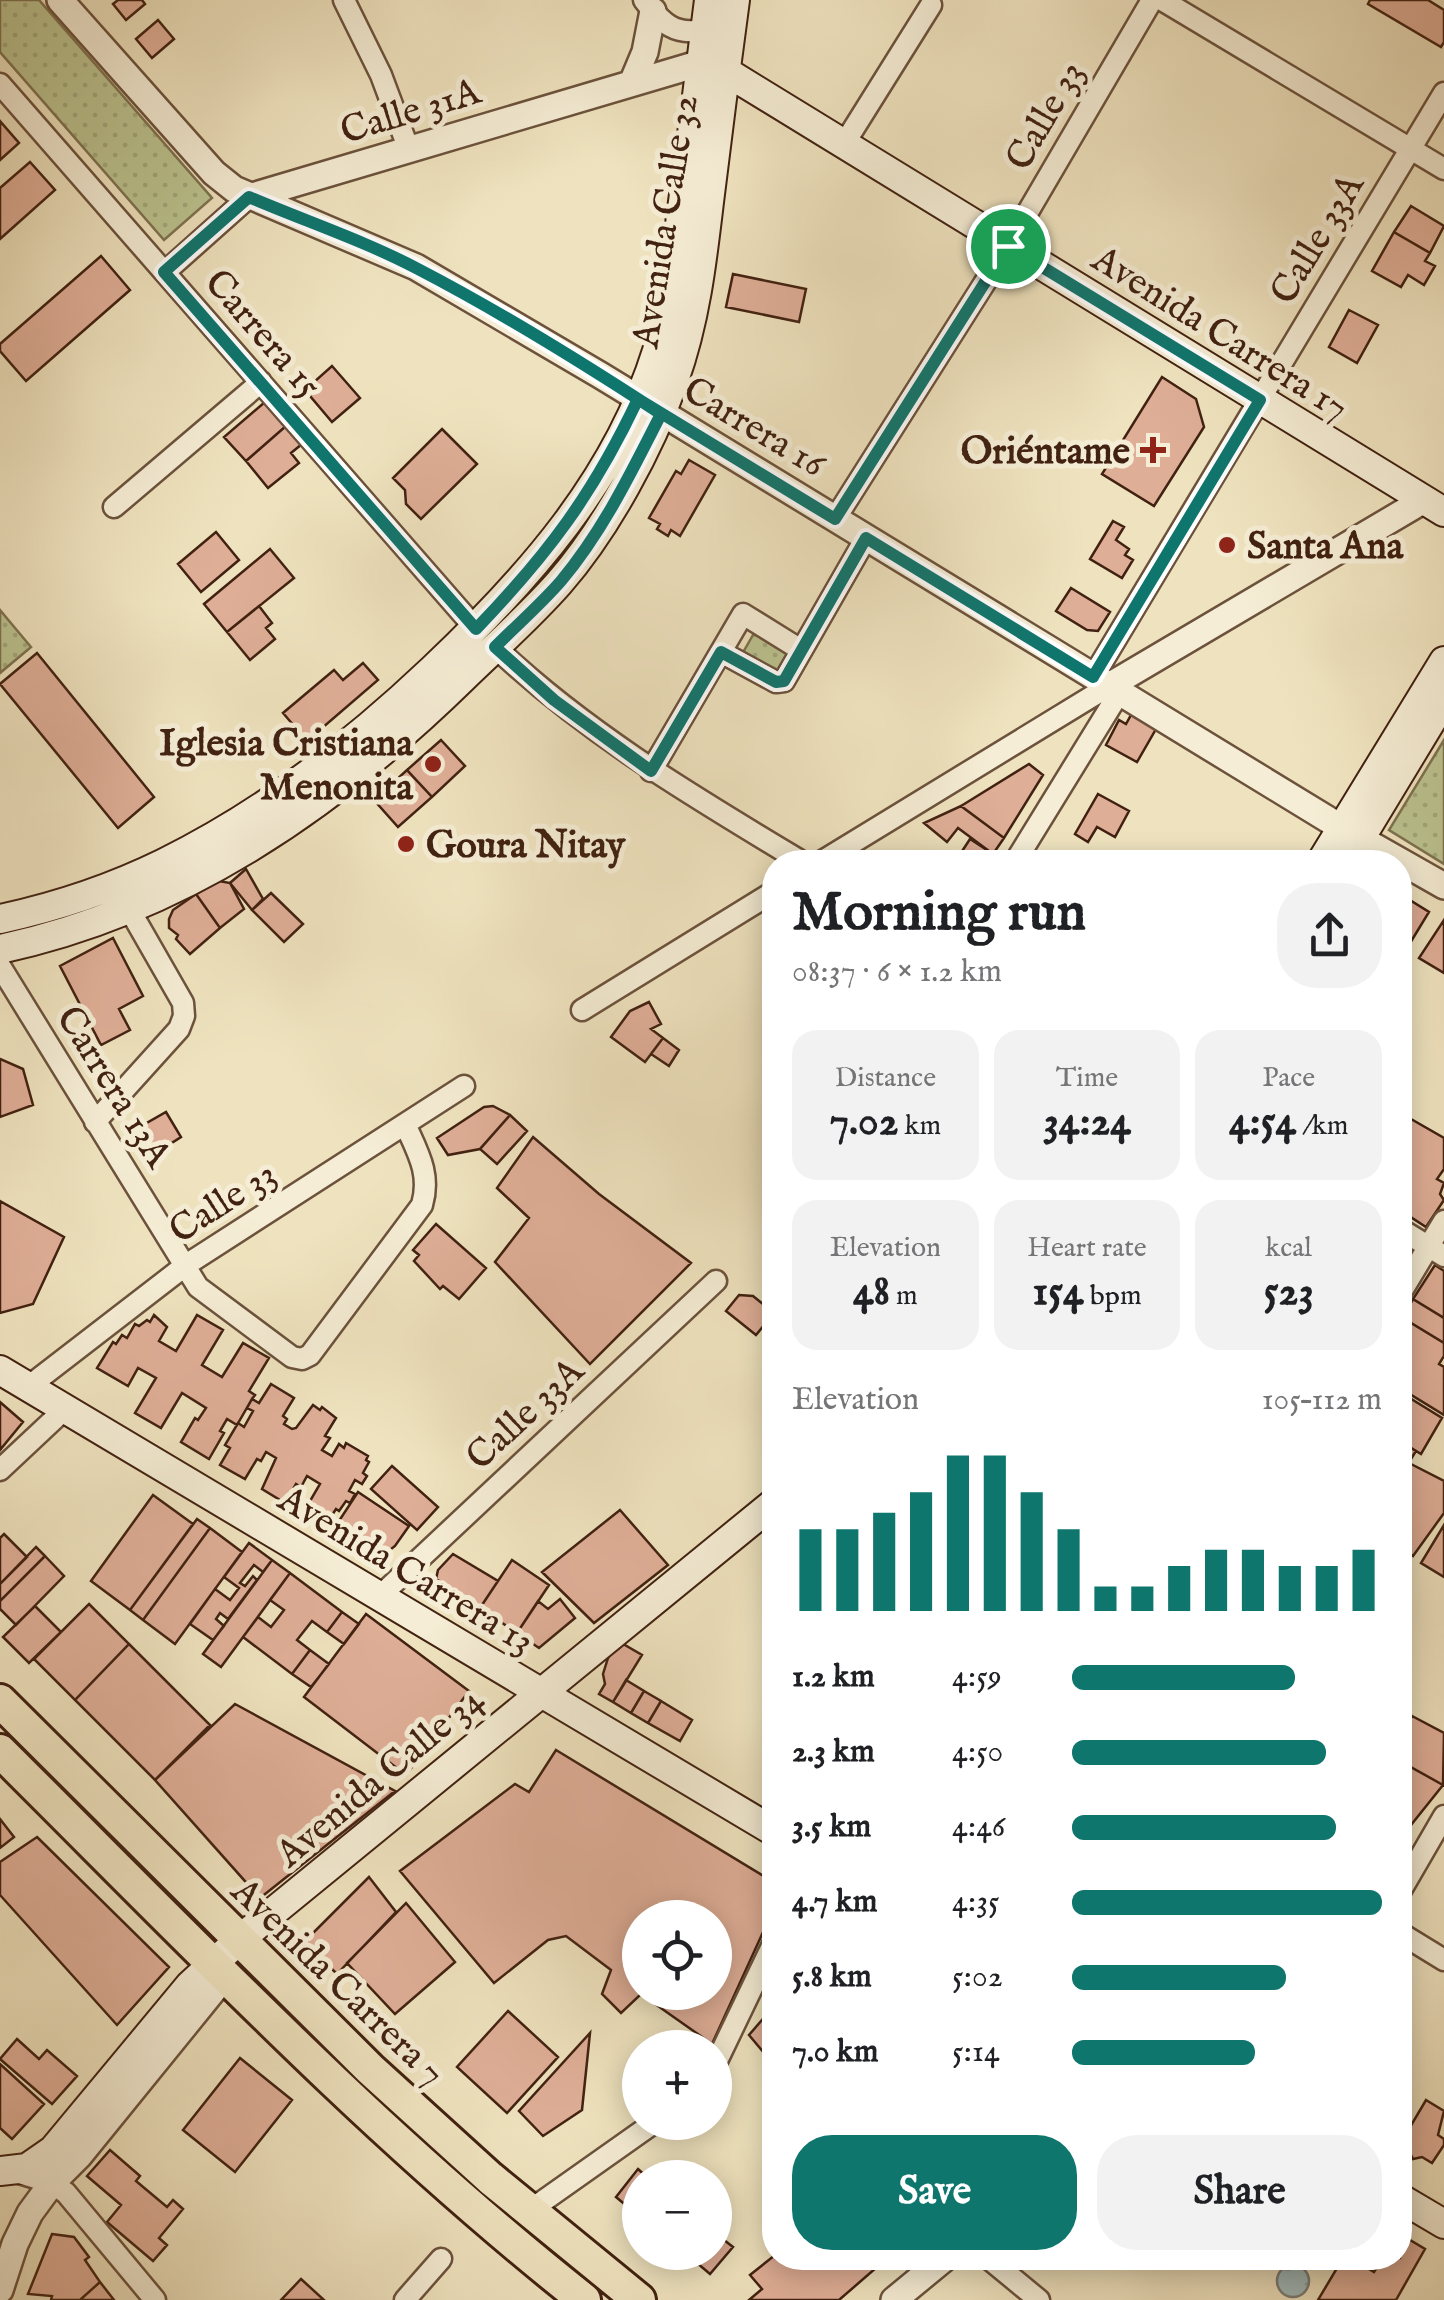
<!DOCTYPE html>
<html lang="en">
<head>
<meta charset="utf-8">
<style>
	body { margin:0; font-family:"IM FELL English",serif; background:#f2f2f2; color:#202124; height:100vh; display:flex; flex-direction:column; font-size:38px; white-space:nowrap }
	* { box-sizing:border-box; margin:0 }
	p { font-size:32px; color:#757577 }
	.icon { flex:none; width:55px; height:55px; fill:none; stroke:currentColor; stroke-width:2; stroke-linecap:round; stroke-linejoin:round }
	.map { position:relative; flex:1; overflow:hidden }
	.side { position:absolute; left:762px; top:850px; width:650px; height:1420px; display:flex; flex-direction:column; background:#fff; border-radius:40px; box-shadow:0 5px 25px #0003 }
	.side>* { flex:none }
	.fabs { position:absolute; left:622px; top:1900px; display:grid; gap:20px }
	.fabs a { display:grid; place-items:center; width:110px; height:110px; border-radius:50%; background:#fff; box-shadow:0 5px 25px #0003; font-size:50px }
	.pin { position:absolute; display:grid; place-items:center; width:85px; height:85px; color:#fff; margin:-42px; border:5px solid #fff; border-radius:50%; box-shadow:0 2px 10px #0007 }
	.round { display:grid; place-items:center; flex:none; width:105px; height:105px; border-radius:40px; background:#f2f2f2 }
	.head { display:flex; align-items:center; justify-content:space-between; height:170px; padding:0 30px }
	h1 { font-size:55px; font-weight:700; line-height:75px }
	.metrics { display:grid; grid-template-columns:repeat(3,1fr); gap:15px; height:170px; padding:10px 30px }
	.metrics div { display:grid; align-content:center; border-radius:25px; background:#f2f2f2; text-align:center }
	.metrics b { font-size:42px; font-weight:700 }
	.metrics small { font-size:28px; font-weight:400 }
	.metrics p { font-size:28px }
	.chart { height:280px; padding:20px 30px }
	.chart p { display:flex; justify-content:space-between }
	.chart svg { width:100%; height:180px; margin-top:10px; stroke:#0f766e; stroke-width:6 }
	.action { display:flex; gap:20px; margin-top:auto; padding:20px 30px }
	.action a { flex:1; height:115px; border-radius:40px; background:#0f766e; color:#fff; font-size:40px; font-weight:700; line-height:115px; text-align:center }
	.action a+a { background:#f2f2f2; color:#202124 }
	ul { padding:0 30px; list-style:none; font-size:32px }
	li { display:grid; grid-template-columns:160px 120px 1fr; align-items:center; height:75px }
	li i { height:25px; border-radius:12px; background:#0f766e }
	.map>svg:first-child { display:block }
	.grass { fill:url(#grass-dots); stroke:#7e7250; stroke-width:2.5 }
	.water { fill:url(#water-ripples); stroke:#7a7d78; stroke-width:2.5 }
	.building { fill:#dfae97; stroke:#412111; stroke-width:2.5; fill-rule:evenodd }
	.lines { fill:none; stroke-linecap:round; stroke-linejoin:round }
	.minor-casing { stroke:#6c523c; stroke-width:25 }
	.tertiary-casing { stroke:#6c523c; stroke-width:30 }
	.secondary-casing { stroke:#412111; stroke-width:32 }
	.primary-casing { stroke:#412111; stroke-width:38 }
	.minor { stroke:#f5edd5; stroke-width:20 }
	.tertiary { stroke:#f5edd5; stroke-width:25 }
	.secondary { stroke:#f5edd5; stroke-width:28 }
	.primary { stroke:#efe3bf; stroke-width:32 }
	.route-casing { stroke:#fff; stroke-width:20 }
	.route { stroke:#0f766e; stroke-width:12 }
	.poi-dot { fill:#8f2418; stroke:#f5edd5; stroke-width:4 }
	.labels { text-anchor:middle; stroke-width:10; stroke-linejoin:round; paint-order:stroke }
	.street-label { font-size:38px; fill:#412111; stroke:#f5edd5 }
	.poi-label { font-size:38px; font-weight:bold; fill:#412111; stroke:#f5edd5; text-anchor:end }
</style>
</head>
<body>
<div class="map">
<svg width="1444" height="2300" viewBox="0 0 1444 2300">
	<defs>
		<pattern id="grass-dots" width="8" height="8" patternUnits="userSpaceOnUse" patternTransform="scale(2.5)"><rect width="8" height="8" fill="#bbc390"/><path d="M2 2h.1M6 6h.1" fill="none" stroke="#a2a77b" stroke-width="1.8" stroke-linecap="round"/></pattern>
		<pattern id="water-ripples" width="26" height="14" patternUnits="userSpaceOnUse" patternTransform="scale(2.5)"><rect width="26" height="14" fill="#a0bbbd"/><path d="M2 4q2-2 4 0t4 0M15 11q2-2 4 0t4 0" fill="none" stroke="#8ba0a1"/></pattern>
	</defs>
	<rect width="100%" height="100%" fill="#efe3bf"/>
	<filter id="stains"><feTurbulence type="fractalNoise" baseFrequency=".002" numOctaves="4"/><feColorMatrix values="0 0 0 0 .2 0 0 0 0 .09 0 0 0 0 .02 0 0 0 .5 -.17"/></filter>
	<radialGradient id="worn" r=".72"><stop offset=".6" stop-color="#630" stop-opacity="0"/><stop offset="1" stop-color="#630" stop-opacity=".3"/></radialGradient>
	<path class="grass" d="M0 0H39L212 198 164 240 0 52Z
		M0 610 31 647 0 673Z
		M757 628 797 652 781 679 741 656Z
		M1444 740V864L1389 830Z"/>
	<path class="water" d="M1277 2281a16 16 0 1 1 32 0a16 16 0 1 1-32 0Z"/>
	<path class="building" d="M118 0H142L145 4 126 20 113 4Z
		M1370 0H1428L1444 10V42L1441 47 1368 4Z
		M158 20 174 39 152 58 136 39Z
		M0 121 19 143 0 160Z
		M30 162 55 190 0 239V188Z
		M1411 206 1444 226 1430 253 1394 232Z
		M1394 232 1430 253 1425 261 1435 266 1424 285 1408 275 1401 287 1372 271Z
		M101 256 130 290 26 381 0 351V344Z
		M733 274 806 289 799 322 726 307Z
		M1349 310 1378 325 1357 363 1329 347Z
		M332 366 360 398 332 422 305 390Z
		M1162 377 1196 399 1204 427 1154 506 1102 474Z
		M265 402 286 426 246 461 224 437Z
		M286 426 302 444 291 453 299 463 268 488 246 461Z
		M442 429 477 464 421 519 406 504 405 490 393 478Z
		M689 460 715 475 680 536 671 530 668 536 657 529 660 524 649 518 676 471 681 474Z
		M1113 521 1124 527 1116 540 1129 549 1125 555 1133 560 1122 578 1090 559Z
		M216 532 239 560 201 592 178 564Z
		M270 549 294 578 227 632 204 604Z
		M1071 588 1110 612 1098 631 1087 630 1056 611Z
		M259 606 272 623 266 628 275 639 250 660 227 632Z
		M37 653 154 797 118 828 0 684Z
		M363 663 378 680 307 741 283 713 334 670 343 680Z
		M1131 715 1156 729 1137 762 1106 745 1119 720 1126 724Z
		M441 740 465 766 432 797 407 770Z
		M1029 764 1043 775 1004 838 961 806Z
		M407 770 432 797 398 827 374 800Z
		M1098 794 1129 811 1115 837 1097 827 1088 842 1075 834Z
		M961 806 1004 838 993 854 958 828 947 842 924 823Z
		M970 839 993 854 987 862H955Z
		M246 869 263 899 252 910 230 883Z
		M219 881 230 883 244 909 220 928 196 894Z
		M271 893 303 924 284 942 252 910Z
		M196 894 220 928 190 954 176 939 178 935 169 928V919L173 910Z
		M1405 897 1429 912 1404 953 1400 951V904Z
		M1444 920V973L1419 958Z
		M113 938 143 996 119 1009 130 1030 101 1045 60 966Z
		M649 1002 661 1024 651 1029 663 1038 645 1062 611 1037 630 1011Z
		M663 1038 679 1050 669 1066 651 1054Z
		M0 1059 23 1069 33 1105 0 1117Z
		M493 1106 510 1115 480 1149 448 1155 437 1138 484 1107Z
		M166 1112 181 1137 148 1158 131 1132Z
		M510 1115 527 1131 497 1164 480 1149Z
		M1411 1119 1444 1138V1169L1437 1179 1444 1183 1440 1194 1444 1200 1426 1227 1400 1210V1134Z
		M533 1137 599 1194 691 1263 590 1364 495 1262 529 1218 497 1188Z
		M0 1201 64 1237 33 1304 0 1313Z
		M436 1224 486 1268 459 1299 443 1286 440 1289 414 1261 419 1255 413 1250Z
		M1435 1265 1444 1271V1318L1413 1299Z
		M739 1295 753 1296 774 1313 756 1335 726 1311Z
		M1413 1299 1444 1318V1343L1403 1318Z
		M154 1315 167 1327 159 1341 176 1351 197 1315 223 1330 202 1365 222 1377 243 1343 269 1358 249 1391 255 1395 252 1399 237 1425 227 1419 220 1431 224 1433 209 1459 181 1442 195 1418 198 1420 206 1408 182 1393 161 1428 135 1413 156 1378 138 1368 128 1386 97 1368 113 1342 116 1344 122 1335 127 1338 135 1324 139 1326 147 1320 150 1322Z
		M1403 1318 1444 1343V1356L1439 1364 1444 1367V1415L1400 1388Z
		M271 1384 294 1398 283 1416 287 1419 284 1424 292 1429 296 1428 313 1405 320 1410 322 1407 336 1418 325 1436 330 1438 322 1450 332 1456 339 1444 344 1448 346 1443 368 1456 366 1460 369 1462 363 1473 367 1476 362 1484 355 1480 349 1491 355 1494 350 1503 346 1501 339 1511 336 1509 325 1526 303 1513 320 1484 307 1476 301 1487 296 1484 285 1503 262 1489 276 1458 266 1452 261 1461 257 1459 245 1479 220 1465 230 1448 225 1445 238 1423 244 1427 253 1411 247 1408 252 1399 259 1403Z
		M1400 1392 1442 1418 1421 1454 1400 1441Z
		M0 1402 23 1422 0 1450Z
		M1400 1441 1416 1451 1400 1477Z
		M1409 1463 1444 1481V1513L1413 1556 1400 1547V1480Z
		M392 1466 438 1507 417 1530 371 1489Z
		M358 1492 409 1526 395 1546 386 1553 373 1552 335 1527Z
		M153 1495 193 1524 130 1610 91 1581Z
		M620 1510 668 1565 594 1623 542 1572Z
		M197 1519 210 1528 143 1620 130 1610Z
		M1444 1525V1577L1421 1563Z
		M210 1528 242 1552 175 1644 143 1620Z
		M4 1534 27 1557 0 1584V1538Z
		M249 1543 272 1560 263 1572 254 1565 240 1583 245 1586 253 1576 257 1580 228 1619 220 1613 216 1619 224 1626 213 1640 190 1624 215 1589 230 1600 239 1588 224 1577Z
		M36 1547 45 1556 0 1601V1584Z
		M453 1554 498 1581 480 1608 436 1579 438 1570Z
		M45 1556 64 1576 16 1625 0 1609V1601Z
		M272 1560 290 1573 221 1667 203 1654Z
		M512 1560 549 1585 517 1633 480 1608Z
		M290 1573 342 1612 327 1632 312 1621 297 1640 310 1650 292 1674 243 1637 258 1617 271 1627 284 1610 270 1600Z
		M560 1599 575 1618 539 1648 517 1633 538 1601 548 1609Z
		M89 1604 129 1644 75 1700 34 1659Z
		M35 1606 61 1632 29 1663 3 1637Z
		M342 1612 359 1624 344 1644 327 1632Z
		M366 1614 469 1691 406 1775 304 1697Z
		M618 1641 642 1655 613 1702 599 1694 605 1684 603 1674 608 1658Z
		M129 1644 210 1725 155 1780 75 1700Z
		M310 1650 329 1664 311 1687 292 1674Z
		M626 1680 644 1691 631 1713 613 1702Z
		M644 1691 661 1701 648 1723 631 1713Z
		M661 1701 692 1720 680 1741 648 1723Z
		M235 1704 395 1791 260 1898 155 1780Z
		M1400 1707 1412 1716 1400 1733Z
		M1412 1716 1444 1733 1443 1785 1400 1761V1739Z
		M556 1750 775 1883V1906L712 2044 641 1994 621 2013 602 1994 611 1970 566 1936 548 1940 494 1983 400 1871 515 1784 529 1792ZM640 1918H715V1992H640Z
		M1400 1761 1443 1785 1407 1830 1400 1827Z
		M0 1819 14 1837 0 1848Z
		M37 1837 169 1967 117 2025 0 1895V1862Z
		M369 1877 396 1912 337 1974 304 1942Z
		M406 1903 455 1962 395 2014 347 1963Z
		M775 2005V2066L749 2035Z
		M508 2011 558 2057 507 2113 457 2067Z
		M590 2033 582 2110 543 2136 519 2111Z
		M17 2039 39 2059 47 2050 77 2076 52 2104 0 2059Z
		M240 2058 292 2100 235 2172 183 2130Z
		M0 2064 44 2104 12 2139 0 2128Z
		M1426 2100 1444 2111 1438 2135 1444 2139V2145L1432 2163 1422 2157 1413 2159 1408 2149 1400 2144Z
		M110 2150 140 2176 136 2181 167 2207 173 2200 183 2209 159 2238 167 2245 153 2261 107 2222 121 2205 87 2176Z
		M638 2169 648 2178H640V2217L616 2197Z
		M715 2233 733 2247 710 2274 684 2252H715Z
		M52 2234 74 2237 89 2257 85 2260 100 2282 80 2300H51L52 2296 28 2294Z
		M1400 2234 1425 2249 1396 2300H1318L1343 2258H1351L1374 2272 1383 2258H1400Z
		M775 2255V2258H881L884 2261 839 2300H749L762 2289 750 2275Z
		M301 2279 324 2300H281Z
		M100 2282 114 2300H80Z"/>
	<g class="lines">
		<defs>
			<path id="minor" d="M344 0 381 75 409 150
				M644 0C662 23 675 37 706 29
				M1162 0 1444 169
				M0 84 476 629
				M844 144 931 5
				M165 272 249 197
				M114 507 261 382
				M835 519 1008 246 1152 0
				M495 647C587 734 694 797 802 862
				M721 652 776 682 784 681 866 538
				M1093 677 1444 93
				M651 771 743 614 801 650
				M821 862 1109 686
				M1015 862 1119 693
				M0 966 198 1287 292 1357 302 1359 310 1355 422 1205C431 1174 418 1153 405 1124
				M582 1010 775 891
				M95 1122 179 1029 184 1016 183 1003 128 907
				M1400 1229 1444 1256
				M1400 1294 1444 1221
				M28 1387 186 1265 464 1086
				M0 1470 65 1409
				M380 1596 716 1281
				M1400 1892 1444 1816
				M1400 1933 1444 1960
				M715 2065 775 1940
				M13 2171 52 2183 66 2193 155 2300
				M529 2211 655 2122
				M988 2258 1039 2300
				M405 2300 441 2259"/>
			<path id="tertiary" d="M60 0 214 173 234 189 416 267 600 375 1342 828 1444 886
				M632 83 645 52 653 11
				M249 197 701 63
				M1109 686 1424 500
				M0 2290 15 2244 30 2213 52 2183 79 2156 225 1976
				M894 2300 945 2258"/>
			<path id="secondary" d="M712 67 725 71 1444 512
				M1321 862 1444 661
				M1346 862 1444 700
				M0 919C56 907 113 888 164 863 264 814 353 745 433 669 528 579 617 479 657 351 672 303 676 252 683 202 692 135 701 67 709 0
				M0 949C182 910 332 806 463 678 495 647 530 616 559 583 607 528 650 447 674 380 695 322 702 262 709 202 717 135 726 67 735 0
				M0 1370 775 1832
				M0 2171 27 2168 53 2150 190 1985 240 1939 775 1502
				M1400 2198 1444 2224"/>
			<path id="primary" d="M0 1701 370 2069 490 2178 639 2300
				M0 1751C190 1940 374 2134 584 2300"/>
		</defs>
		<use href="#minor" class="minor-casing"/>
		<use href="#tertiary" class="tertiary-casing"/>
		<use href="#secondary" class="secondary-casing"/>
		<use href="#primary" class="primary-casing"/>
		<use href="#minor" class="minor"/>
		<use href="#tertiary" class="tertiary"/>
		<use href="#secondary" class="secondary"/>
		<use href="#primary" class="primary"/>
	</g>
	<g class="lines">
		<defs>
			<path id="route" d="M1008 246 835 519 638 399C593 494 549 553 476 629L164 272 249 197C305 221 365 241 418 269 501 312 583 363 661 414 632 471 603 531 561 581 541 604 517 625 495 647L554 700 651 771 721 652 776 682 784 681 866 538 1093 677 1260 400 1008 246"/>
		</defs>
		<use href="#route" class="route-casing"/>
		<use href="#route" class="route"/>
	</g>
	<g class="poi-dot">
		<path d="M1148 435h10v10h10v10h-10v10h-10v-10h-10v-10h10z"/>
		<circle cx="1227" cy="545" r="10"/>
		<circle cx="433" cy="764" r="10"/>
		<circle cx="406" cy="844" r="10"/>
	</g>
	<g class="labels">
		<g class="street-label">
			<text transform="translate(410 110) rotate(-17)" y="13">Calle 31A</text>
			<text transform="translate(1044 115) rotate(-60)" y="13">Calle 33</text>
			<text transform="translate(664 221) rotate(-81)" y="13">Avenida Calle 32</text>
			<text transform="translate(1316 238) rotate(-59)" y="13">Calle 33A</text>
			<text transform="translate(1221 332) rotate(32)" y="13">Avenida Carrera 17</text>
			<text transform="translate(264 333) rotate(49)" y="13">Carrera 15</text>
			<text transform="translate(755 426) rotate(31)" y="13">Carrera 16</text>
			<text transform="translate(115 1086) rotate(58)" y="13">Carrera 13A</text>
			<text transform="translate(222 1201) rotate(-33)" y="13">Calle 33</text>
			<text transform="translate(524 1413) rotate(-43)" y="13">Calle 33A</text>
			<text transform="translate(407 1569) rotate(31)" y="13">Avenida Carrera 13</text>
			<text transform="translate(379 1776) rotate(-40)" y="13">Avenida Calle 34</text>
			<text transform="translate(339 1981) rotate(44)" y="13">Avenida Carrera 7</text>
		</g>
		<g class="poi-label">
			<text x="1130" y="463">Oriéntame</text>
			<text x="1247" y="558" text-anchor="start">Santa Ana</text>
			<text x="413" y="755">Iglesia Cristiana<tspan x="413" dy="44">Menonita</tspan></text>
			<text x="426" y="857" text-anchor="start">Goura Nitay</text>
		</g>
	</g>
	<rect width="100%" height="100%" filter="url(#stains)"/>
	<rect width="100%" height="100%" fill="url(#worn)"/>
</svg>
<div class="fabs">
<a><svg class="icon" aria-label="locate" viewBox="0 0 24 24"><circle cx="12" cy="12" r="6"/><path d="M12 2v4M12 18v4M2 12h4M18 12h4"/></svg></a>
<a>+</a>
<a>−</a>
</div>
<div class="pin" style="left:1008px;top:246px;background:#1e9e55"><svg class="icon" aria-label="arrive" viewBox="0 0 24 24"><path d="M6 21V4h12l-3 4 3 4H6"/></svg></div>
<section class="side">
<div class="head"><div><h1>Morning run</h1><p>08:37 · 6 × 1.2 km</p></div><a class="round"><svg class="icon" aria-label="share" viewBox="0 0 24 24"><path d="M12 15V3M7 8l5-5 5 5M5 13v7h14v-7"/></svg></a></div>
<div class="metrics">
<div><p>Distance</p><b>7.02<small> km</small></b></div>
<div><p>Time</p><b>34:24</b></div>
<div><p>Pace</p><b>4:54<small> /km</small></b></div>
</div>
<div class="metrics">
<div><p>Elevation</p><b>48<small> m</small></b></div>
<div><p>Heart rate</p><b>154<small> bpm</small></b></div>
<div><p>kcal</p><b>523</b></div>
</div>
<div class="chart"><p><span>Elevation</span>105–112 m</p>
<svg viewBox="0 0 160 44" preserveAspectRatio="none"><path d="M5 44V24M15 44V24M25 44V20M35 44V15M45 44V6M55 44V6M65 44V15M75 44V24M85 44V38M95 44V38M105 44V33M115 44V29M125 44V29M135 44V33M145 44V33M155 44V29"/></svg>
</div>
<ul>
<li><b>1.2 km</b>4:59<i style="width:72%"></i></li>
<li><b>2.3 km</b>4:50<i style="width:82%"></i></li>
<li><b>3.5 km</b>4:46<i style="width:85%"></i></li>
<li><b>4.7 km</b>4:35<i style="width:100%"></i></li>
<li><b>5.8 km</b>5:02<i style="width:69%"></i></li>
<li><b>7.0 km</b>5:14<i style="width:59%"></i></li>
</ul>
<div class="action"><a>Save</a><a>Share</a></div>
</section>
</div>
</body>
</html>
